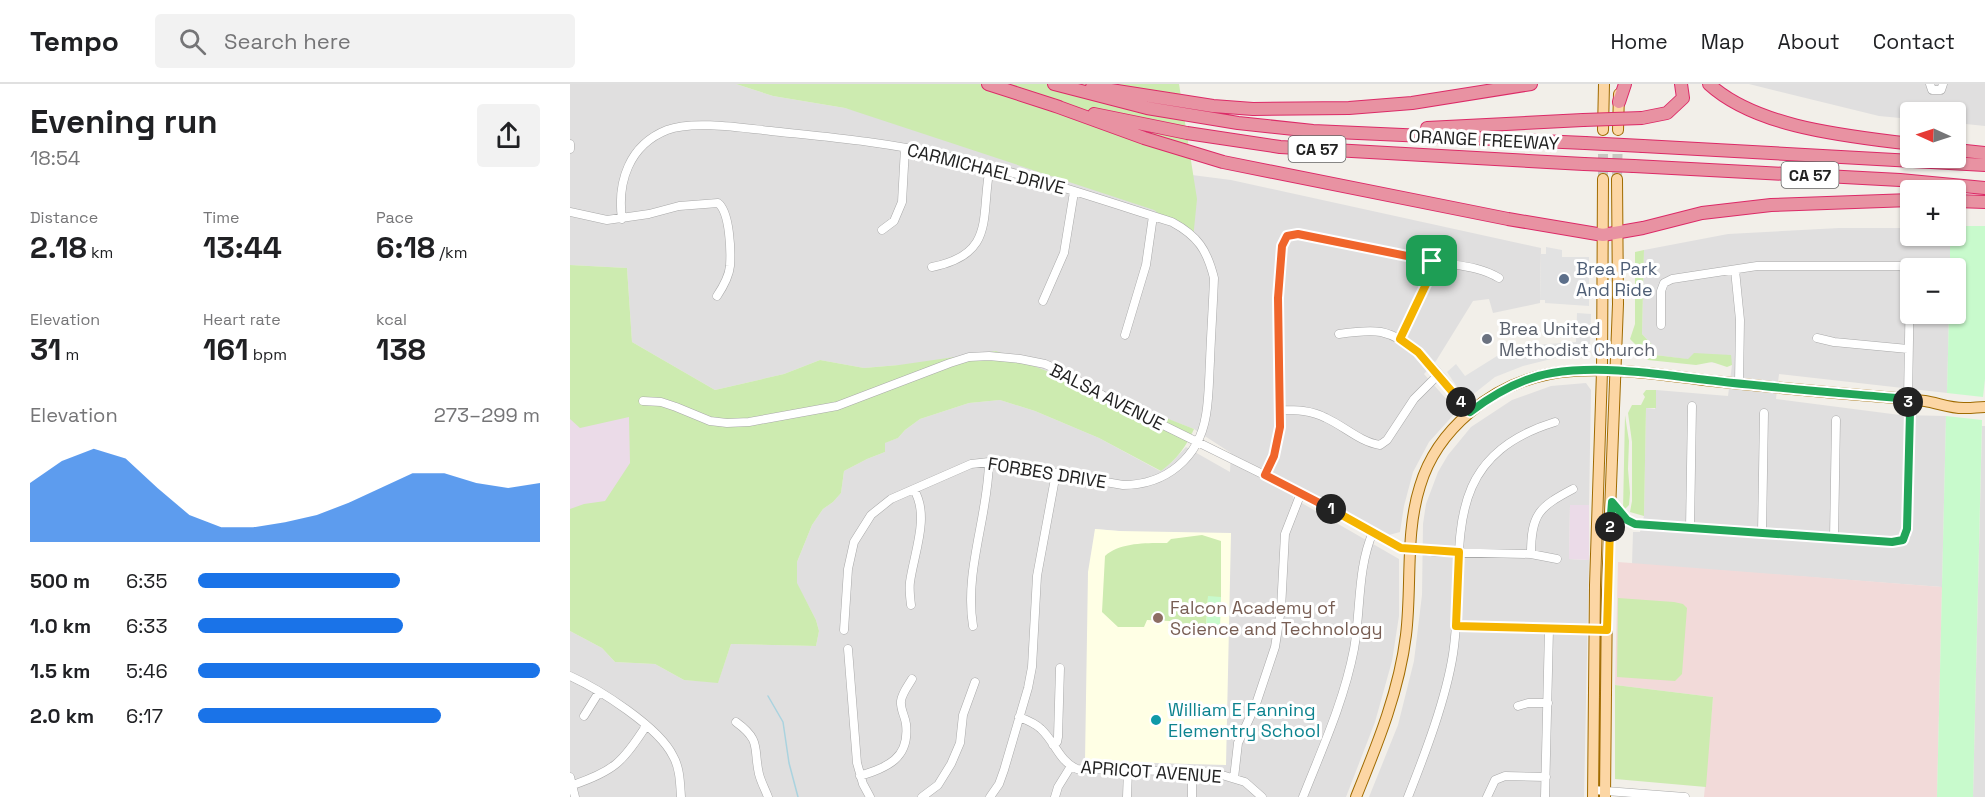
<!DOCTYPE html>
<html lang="en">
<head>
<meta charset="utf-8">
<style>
	body { margin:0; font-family:"Space Grotesk",sans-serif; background:#f2f2f2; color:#202124; height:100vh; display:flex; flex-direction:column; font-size:22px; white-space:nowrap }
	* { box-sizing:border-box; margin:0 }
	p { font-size:20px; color:#757577 }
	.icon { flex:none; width:33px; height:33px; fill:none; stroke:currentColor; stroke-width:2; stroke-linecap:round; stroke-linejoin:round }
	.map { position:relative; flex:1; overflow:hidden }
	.sheet { display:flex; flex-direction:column; background:#fff; width:570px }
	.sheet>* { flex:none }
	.needle { width:39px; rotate:273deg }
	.fabs { position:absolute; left:1330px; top:18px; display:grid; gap:12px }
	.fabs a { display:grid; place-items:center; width:66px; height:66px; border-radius:6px; background:#fff; box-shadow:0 2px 4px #0004; font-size:30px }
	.pin { position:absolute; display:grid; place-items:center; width:51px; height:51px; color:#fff; margin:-26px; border-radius:12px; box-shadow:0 3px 9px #0006 }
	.km { position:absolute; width:30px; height:30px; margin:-15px; border-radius:50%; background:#222; color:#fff; font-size:16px; line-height:30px; text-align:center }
	.round { display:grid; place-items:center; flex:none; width:63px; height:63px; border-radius:6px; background:#f2f2f2 }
	.headline { display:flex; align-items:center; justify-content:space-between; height:102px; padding:0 30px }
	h1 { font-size:33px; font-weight:700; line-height:45px }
	.metrics { display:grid; grid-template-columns:repeat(3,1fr); gap:9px; height:102px; padding:6px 30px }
	.metrics div { display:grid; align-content:center }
	.metrics b { font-size:30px; font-weight:700 }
	.metrics small { font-size:16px; font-weight:400 }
	.metrics p { font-size:16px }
	.chart { height:168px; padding:12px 30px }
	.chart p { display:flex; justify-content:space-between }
	.chart svg { width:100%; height:108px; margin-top:6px; fill:#1a73e8; opacity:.7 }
	ul { padding:0 30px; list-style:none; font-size:20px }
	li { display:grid; grid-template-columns:96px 72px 1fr; align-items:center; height:45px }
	li i { height:15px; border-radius:8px; background:#1a73e8 }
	header { display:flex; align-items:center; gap:36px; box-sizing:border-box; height:84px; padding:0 30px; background:#fff; border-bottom:2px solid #e0e0e0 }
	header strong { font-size:28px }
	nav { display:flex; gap:33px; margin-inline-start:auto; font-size:21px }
	.search { width:420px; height:54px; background:#f2f2f2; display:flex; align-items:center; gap:15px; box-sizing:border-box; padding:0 21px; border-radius:6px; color:#757577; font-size:22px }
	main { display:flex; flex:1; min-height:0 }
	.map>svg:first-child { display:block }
	.residential { fill:#e0dfdf; fill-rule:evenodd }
	.commercial { fill:#f2dad9 }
	.industrial { fill:#ebdbe8 }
	.education { fill:#ffffe5 }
	.grass { fill:#cdebb0 }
	.park { fill:#c8facc }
	.parking { fill:#e2e2e2 }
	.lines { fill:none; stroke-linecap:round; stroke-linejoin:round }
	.stream { stroke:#aad3df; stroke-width:1.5 }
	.major-tunnel { stroke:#c8c6c1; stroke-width:10; stroke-dasharray:10 5; stroke-linecap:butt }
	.minor-casing { stroke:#a9a9a9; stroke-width:9 }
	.major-casing { stroke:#a06b00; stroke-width:12 }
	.highway-casing { stroke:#dc2a67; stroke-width:14 }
	.minor { stroke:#fff; stroke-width:8 }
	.major { stroke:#fcd6a4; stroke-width:10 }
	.highway { stroke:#e892a2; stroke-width:12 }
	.highway-bridge-casing { stroke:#dc2a67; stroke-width:14; stroke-linecap:butt }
	.highway-bridge { stroke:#e892a2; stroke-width:12 }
	.split-1-casing { stroke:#fff; stroke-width:12 }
	.split-2-casing { stroke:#fff; stroke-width:12 }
	.split-3-casing { stroke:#fff; stroke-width:12 }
	.split-4-casing { stroke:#fff; stroke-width:12 }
	.split-5-casing { stroke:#fff; stroke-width:12 }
	.split-1 { stroke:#f0652b; stroke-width:8 }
	.split-2 { stroke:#f5b400; stroke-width:8 }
	.split-3 { stroke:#22a559; stroke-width:8 }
	.split-4 { stroke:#22a559; stroke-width:8 }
	.split-5 { stroke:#f5b400; stroke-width:8 }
	.service-dot { fill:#5c6f8a; stroke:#fff; stroke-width:2 }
	.worship-dot { fill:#6b7280; stroke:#fff; stroke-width:2 }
	.education-dot { fill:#8d6e63; stroke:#fff; stroke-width:2 }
	.culture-dot { fill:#0f9aa8; stroke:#fff; stroke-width:2 }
	.labels { text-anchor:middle; stroke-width:6; stroke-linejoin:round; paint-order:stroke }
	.shield { fill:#fff; stroke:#646464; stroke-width:1.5 }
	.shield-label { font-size:16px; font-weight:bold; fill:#222 }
	.street-label { font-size:18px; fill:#222; stroke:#fff }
	.service-label { font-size:18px; fill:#4e5e75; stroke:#fff; text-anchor:start }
	.worship-label { font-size:18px; fill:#5b616d; stroke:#fff; text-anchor:start }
	.education-label { font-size:18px; fill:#785e54; stroke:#fff; text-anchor:start }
	.culture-label { font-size:18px; fill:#0d838f; stroke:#fff; text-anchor:start }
</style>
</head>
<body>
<header>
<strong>Tempo</strong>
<div class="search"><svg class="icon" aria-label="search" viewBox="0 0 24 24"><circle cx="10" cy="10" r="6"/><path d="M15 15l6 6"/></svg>Search here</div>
<nav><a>Home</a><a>Map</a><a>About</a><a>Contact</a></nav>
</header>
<main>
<section class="sheet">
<div class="headline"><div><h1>Evening run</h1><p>18:54</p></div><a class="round"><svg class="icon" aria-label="share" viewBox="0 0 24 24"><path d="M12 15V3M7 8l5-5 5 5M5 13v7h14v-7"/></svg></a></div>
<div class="metrics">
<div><p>Distance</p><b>2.18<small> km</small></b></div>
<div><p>Time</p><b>13:44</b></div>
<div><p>Pace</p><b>6:18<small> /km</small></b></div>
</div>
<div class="metrics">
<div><p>Elevation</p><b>31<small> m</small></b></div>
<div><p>Heart rate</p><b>161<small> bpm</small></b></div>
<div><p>kcal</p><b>138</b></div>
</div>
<div class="chart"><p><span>Elevation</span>273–299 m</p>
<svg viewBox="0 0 160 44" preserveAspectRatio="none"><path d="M0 44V20L10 11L20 6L30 10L40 22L50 33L60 38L70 38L80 36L90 33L100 28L110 22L120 16L130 16L140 20L150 22L160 20V44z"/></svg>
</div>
<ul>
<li><b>500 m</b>6:35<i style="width:59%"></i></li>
<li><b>1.0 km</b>6:33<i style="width:60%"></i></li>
<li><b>1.5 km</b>5:46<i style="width:100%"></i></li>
<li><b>2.0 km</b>6:17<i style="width:71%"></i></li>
</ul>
</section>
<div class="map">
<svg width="1415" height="713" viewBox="0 0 1415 713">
	<rect width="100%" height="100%" fill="#f2efe9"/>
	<path class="residential" d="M0 0H166L203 12 275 24 442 68 661 96 971 164 970 219 923 229 919 215 903 217 866 277 854 290 887 327 859 358 843 388 834 422 830 448 819 451 724 402 723 414 829 475V532L822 577 805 638 776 713H0V547L32 564 45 578 85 580 114 596 148 598 161 560 246 562 249 547 246 536 227 500V478L242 441 253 425 263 418 271 409 274 387 297 375 315 368 314 359 328 354 335 346 350 335 399 319 430 316 465 327 529 354 590 387 602 378 616 363 660 388 661 369 624 345 571 325 329 281 294 284 250 276 214 290 145 306 62 258 57 184 0 181ZM525 445 549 447 517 580Z
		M1179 0H1415V42L1386 39V28H1341V35L1309 32Z
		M1269 144H1341V152H1380V184H1341V230H1379L1377 309 1209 290 1206 315 1330 331 1376 332 1372 503 1062 480 1063 448H1070L1074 432 1076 324 1085 325 1086 306 1158 312 1162 281 1085 271V264L1072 250 1074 166 1158 150Z
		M1016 299 1021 306 1019 421H1000L999 475 1019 476 1014 713H799L828 641 844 577 852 511 853 440 856 420 868 388 878 371 901 343 942 316 981 302Z
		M1412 342H1415V713H1403Z"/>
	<path class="commercial" d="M1048 478 1372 503 1367 713H1134L1143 613 1045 601Z"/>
	<path class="industrial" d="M0 201 44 259 71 287 65 441 0 504Z
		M1000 421H1019V476L999 475Z"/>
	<path class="education" d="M525 445 549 447 661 449 656 681 515 677 518 488Z"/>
	<path class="grass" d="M166 0H609L627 115 623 155 584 126 275 24 203 12Z
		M1074 166 1072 250 1085 264V271L1118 275 1124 269 1161 271 1162 281 1157 283 1142 278 1126 281 1078 276 1073 270H1065L1064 266 1066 261 1060 255 1065 240V168Z
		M0 181 57 184 62 258 145 306 214 290 250 276 294 284 329 281 426 267 624 345C616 363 607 375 591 387L529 354 465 327 430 316 399 319 350 335 335 346 328 354 315 359V368L297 375 274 387 271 409 263 418 253 425 242 441 227 478V499L246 536 249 547 246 562 161 560 148 599 114 596 85 580 45 578 32 564 0 547V425L14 420 35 417 60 379 59 333 10 344 0 335Z
		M1076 306H1086V324H1076L1074 432 1060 428 1062 417V358L1058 329 1062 321H1071L1075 313 1073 310Z
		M1055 331 1059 357 1058 385 1060 409 1059 421 1053 427Z
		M632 451 651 457V513H638L636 545 601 543 600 537 577 536 574 543H548L532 528 535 472C550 458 578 459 597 459L601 455Z
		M1048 514 1104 518 1113 520 1117 524 1112 590 1105 597 1047 593Z
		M1045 601 1143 613 1136 703 1045 695Z"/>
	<path class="park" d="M1386 142H1415V295L1413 313 1377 309 1379 230H1386V184H1380V152H1386Z
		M1376 332 1412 336 1403 713H1367Z
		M638 512 651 513 650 546H636Z"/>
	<path class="parking" d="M976 163 992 166V173H1019V222L975 219V216H970L971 170H976Z
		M1007 229 1021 230 1020 260 1016 262 1013 274 989 273 953 282 925 293 896 316 877 288 886 280 895 292 927 272 950 262 1006 258Z"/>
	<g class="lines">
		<path class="stream" d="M198 612 213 638 219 679 228 713"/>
		<path class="major-tunnel" d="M1033 95V46
			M1047 95 1048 46"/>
		<defs>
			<path id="minor" d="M1360 0 1362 6H1371L1373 0
				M0 60V65
				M0 128 37 136 79 130 109 122 148 119C160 128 161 167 160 182 159 193 153 203 147 212
				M52 135C47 98 59 61 97 46 122 36 173 44 201 47 257 53 316 58 371 71 450 88 526 114 602 138 628 152 637 166 644 194 643 222 641 249 640 277 639 295 639 314 636 331 629 374 596 401 553 401L419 378 401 380 321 415 301 431 284 458 278 485 274 546
				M312 146 324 137 332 118 335 64
				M362 183C427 170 410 132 420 83
				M1165 186 1170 236 1169 299
				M473 217 494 169 504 108
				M769 250C783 248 797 246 811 248 849 256 876 300 900 328
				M555 251 576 181 583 132
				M1247 254 1264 258 1338 265
				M830 255 859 194 862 177
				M73 317 91 318 106 323 140 337 157 339 179 338 267 322 380 279 399 273 419 272 450 275 475 280 497 290 532 311 731 409 831 464 865 468 961 470 987 475
				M710 326C726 326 741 326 756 334 774 342 790 358 810 361L817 356 844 315 868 291
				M695 391 704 372 709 343 708 214 712 162 717 152 728 150C772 159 817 169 861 177 885 182 908 181 929 194
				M1042 418 1057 436 1065 440 1321 458 1333 456 1336 452 1340 328 1338 315 1340 197 1337 186 1330 182H1187L1102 195 1094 199 1091 207V241
				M1120 444 1122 322
				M1192 449 1194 329
				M1264 454 1266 336
				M961 470C961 430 969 423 1003 405
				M341 521C340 513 339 505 340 498 344 469 360 432 344 406
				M403 542C394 487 418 433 419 378
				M886 542 1037 546
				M278 565 287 679 293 700 300 713
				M0 592C29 605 89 643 103 672 110 684 110 699 111 713
				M948 622 958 619H978
				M14 632 29 608
				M449 633C457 636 465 639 471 645 485 658 489 677 507 685L642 688 675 698 692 713
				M166 638C192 657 183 664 189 690 191 698 195 705 198 713
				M483 661 487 658 488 653 490 584
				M290 692C317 683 340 675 336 640 335 632 330 625 331 617 332 609 338 602 342 595
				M0 693 5 713
				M664 694 668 659 686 620 705 563 711 525 715 450 731 409
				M3 701C44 687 53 678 76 642
				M1023 706 1115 713
				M352 713 368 701 381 680 390 659 393 631 405 598
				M420 713 429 700 434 686 458 604 462 583 467 492 486 389
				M485 713 488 703 501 682
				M557 713 558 686
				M622 713V688
				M733 713C752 665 774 617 784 565 791 526 787 485 803 448
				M838 713C855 670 876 615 883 570 898 472 861 376 985 338
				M917 713 925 696 935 692 976 693
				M975 713 979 545"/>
			<path id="major" d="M1033 46 1034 0
				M1048 46 1049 10
				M786 713C807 661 829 608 836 551 842 502 835 449 850 402 867 345 922 301 979 290 1023 281 1089 290 1134 296 1198 303 1262 309 1326 314 1336 315 1345 316 1355 317 1368 319 1382 325 1396 324 1403 324 1409 323 1415 323
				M1023 713 1025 501 1032 287 1033 95
				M1035 713 1037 506 1048 220 1047 95"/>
			<path id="highway" d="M418 0 489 23
				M484 0 577 24 668 39 743 47 1015 59
				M1139 0C1187 44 1278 52 1341 60
				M522 3 643 22 683 25 779 24 842 19 961 0
				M1049 18 1055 0
				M483 21 574 54 653 78 938 135 1033 151 1073 144 1132 129 1201 121 1341 116
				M524 30 617 49 710 63 1014 80
				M1072 34 1097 29 1113 14 1111 0
				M857 44 1013 36
				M1073 62 1415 81
				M1386 66 1415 69
				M1064 82 1330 96 1415 104
				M1386 117 1415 118"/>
		</defs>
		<use href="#minor" class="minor-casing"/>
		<use href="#major" class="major-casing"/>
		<use href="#highway" class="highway-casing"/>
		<use href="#minor" class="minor"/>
		<use href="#major" class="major"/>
		<use href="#highway" class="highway"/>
		<defs>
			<path id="highway-bridge" d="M1013 36 1072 34
				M1015 59 1073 62
				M1014 80 1064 82"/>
		</defs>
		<use href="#highway-bridge" class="highway-bridge-casing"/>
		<use href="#highway-bridge" class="highway-bridge"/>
	</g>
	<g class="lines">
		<defs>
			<path id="split-1" d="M761 425 695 391 704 372 710 343 708 214 712 162 717 152 728 150 862 177"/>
			<path id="split-2" d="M761 425 831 464 889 468 886 542 1037 546 1040 443"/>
			<path id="split-3" d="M1040 443 1042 418 1057 436 1065 440 1322 458 1333 456 1337 445 1340 328 1338 318"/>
			<path id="split-4" d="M891 318 900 328C924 310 951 294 982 289 1032 281 1086 290 1137 296 1204 304 1271 309 1338 315V318"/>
			<path id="split-5" d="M862 177 859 194 830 255 848 268 891 318"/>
		</defs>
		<use href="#split-1" class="split-1-casing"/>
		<use href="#split-2" class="split-2-casing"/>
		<use href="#split-3" class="split-3-casing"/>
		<use href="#split-4" class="split-4-casing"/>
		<use href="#split-5" class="split-5-casing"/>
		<use href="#split-1" class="split-1"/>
		<use href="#split-2" class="split-2"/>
		<use href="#split-3" class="split-3"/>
		<use href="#split-4" class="split-4"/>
		<use href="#split-5" class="split-5"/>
	</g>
	<circle class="service-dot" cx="994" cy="195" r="6"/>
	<circle class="worship-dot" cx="917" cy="255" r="6"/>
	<circle class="education-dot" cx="588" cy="534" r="6"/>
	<circle class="culture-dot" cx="586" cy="636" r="6"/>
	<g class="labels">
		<g class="shield">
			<rect x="718.5" y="52" width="57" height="26" rx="4.5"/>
			<rect x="1211.5" y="78" width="57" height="26" rx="4.5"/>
		</g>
		<g class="shield-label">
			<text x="747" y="71">CA 57</text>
			<text x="1240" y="97">CA 57</text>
		</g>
		<g class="street-label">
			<text transform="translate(914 56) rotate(3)" y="6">ORANGE FREEWAY</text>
			<text transform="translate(416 85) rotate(14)" y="6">CARMICHAEL DRIVE</text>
			<text transform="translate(537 313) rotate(27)" y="6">BALSA AVENUE</text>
			<text transform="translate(477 389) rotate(9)" y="6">FORBES DRIVE</text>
			<text transform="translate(581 688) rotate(4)" y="6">APRICOT AVENUE</text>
		</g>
		<g class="service-label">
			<text x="1006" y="191">Brea Park<tspan x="1006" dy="21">And Ride</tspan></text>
		</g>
		<g class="worship-label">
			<text x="929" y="251">Brea United<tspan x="929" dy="21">Methodist Church</tspan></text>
		</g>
		<g class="education-label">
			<text x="600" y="530">Falcon Academy of<tspan x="600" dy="21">Science and Technology</tspan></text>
		</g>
		<g class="culture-label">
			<text x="598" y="632">William E Fanning<tspan x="598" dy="21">Elementry School</tspan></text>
		</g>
	</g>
</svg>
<div class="fabs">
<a><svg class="needle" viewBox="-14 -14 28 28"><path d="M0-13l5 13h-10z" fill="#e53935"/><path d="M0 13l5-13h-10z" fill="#757577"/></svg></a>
<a>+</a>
<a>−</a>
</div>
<div class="pin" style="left:862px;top:177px;background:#1e9e55"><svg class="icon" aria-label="arrive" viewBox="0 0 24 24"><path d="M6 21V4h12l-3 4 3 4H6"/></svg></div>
<b class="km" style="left:761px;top:425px">1</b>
<b class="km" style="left:1040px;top:443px">2</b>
<b class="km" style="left:1338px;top:318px">3</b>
<b class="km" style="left:891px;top:318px">4</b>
</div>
</main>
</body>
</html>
